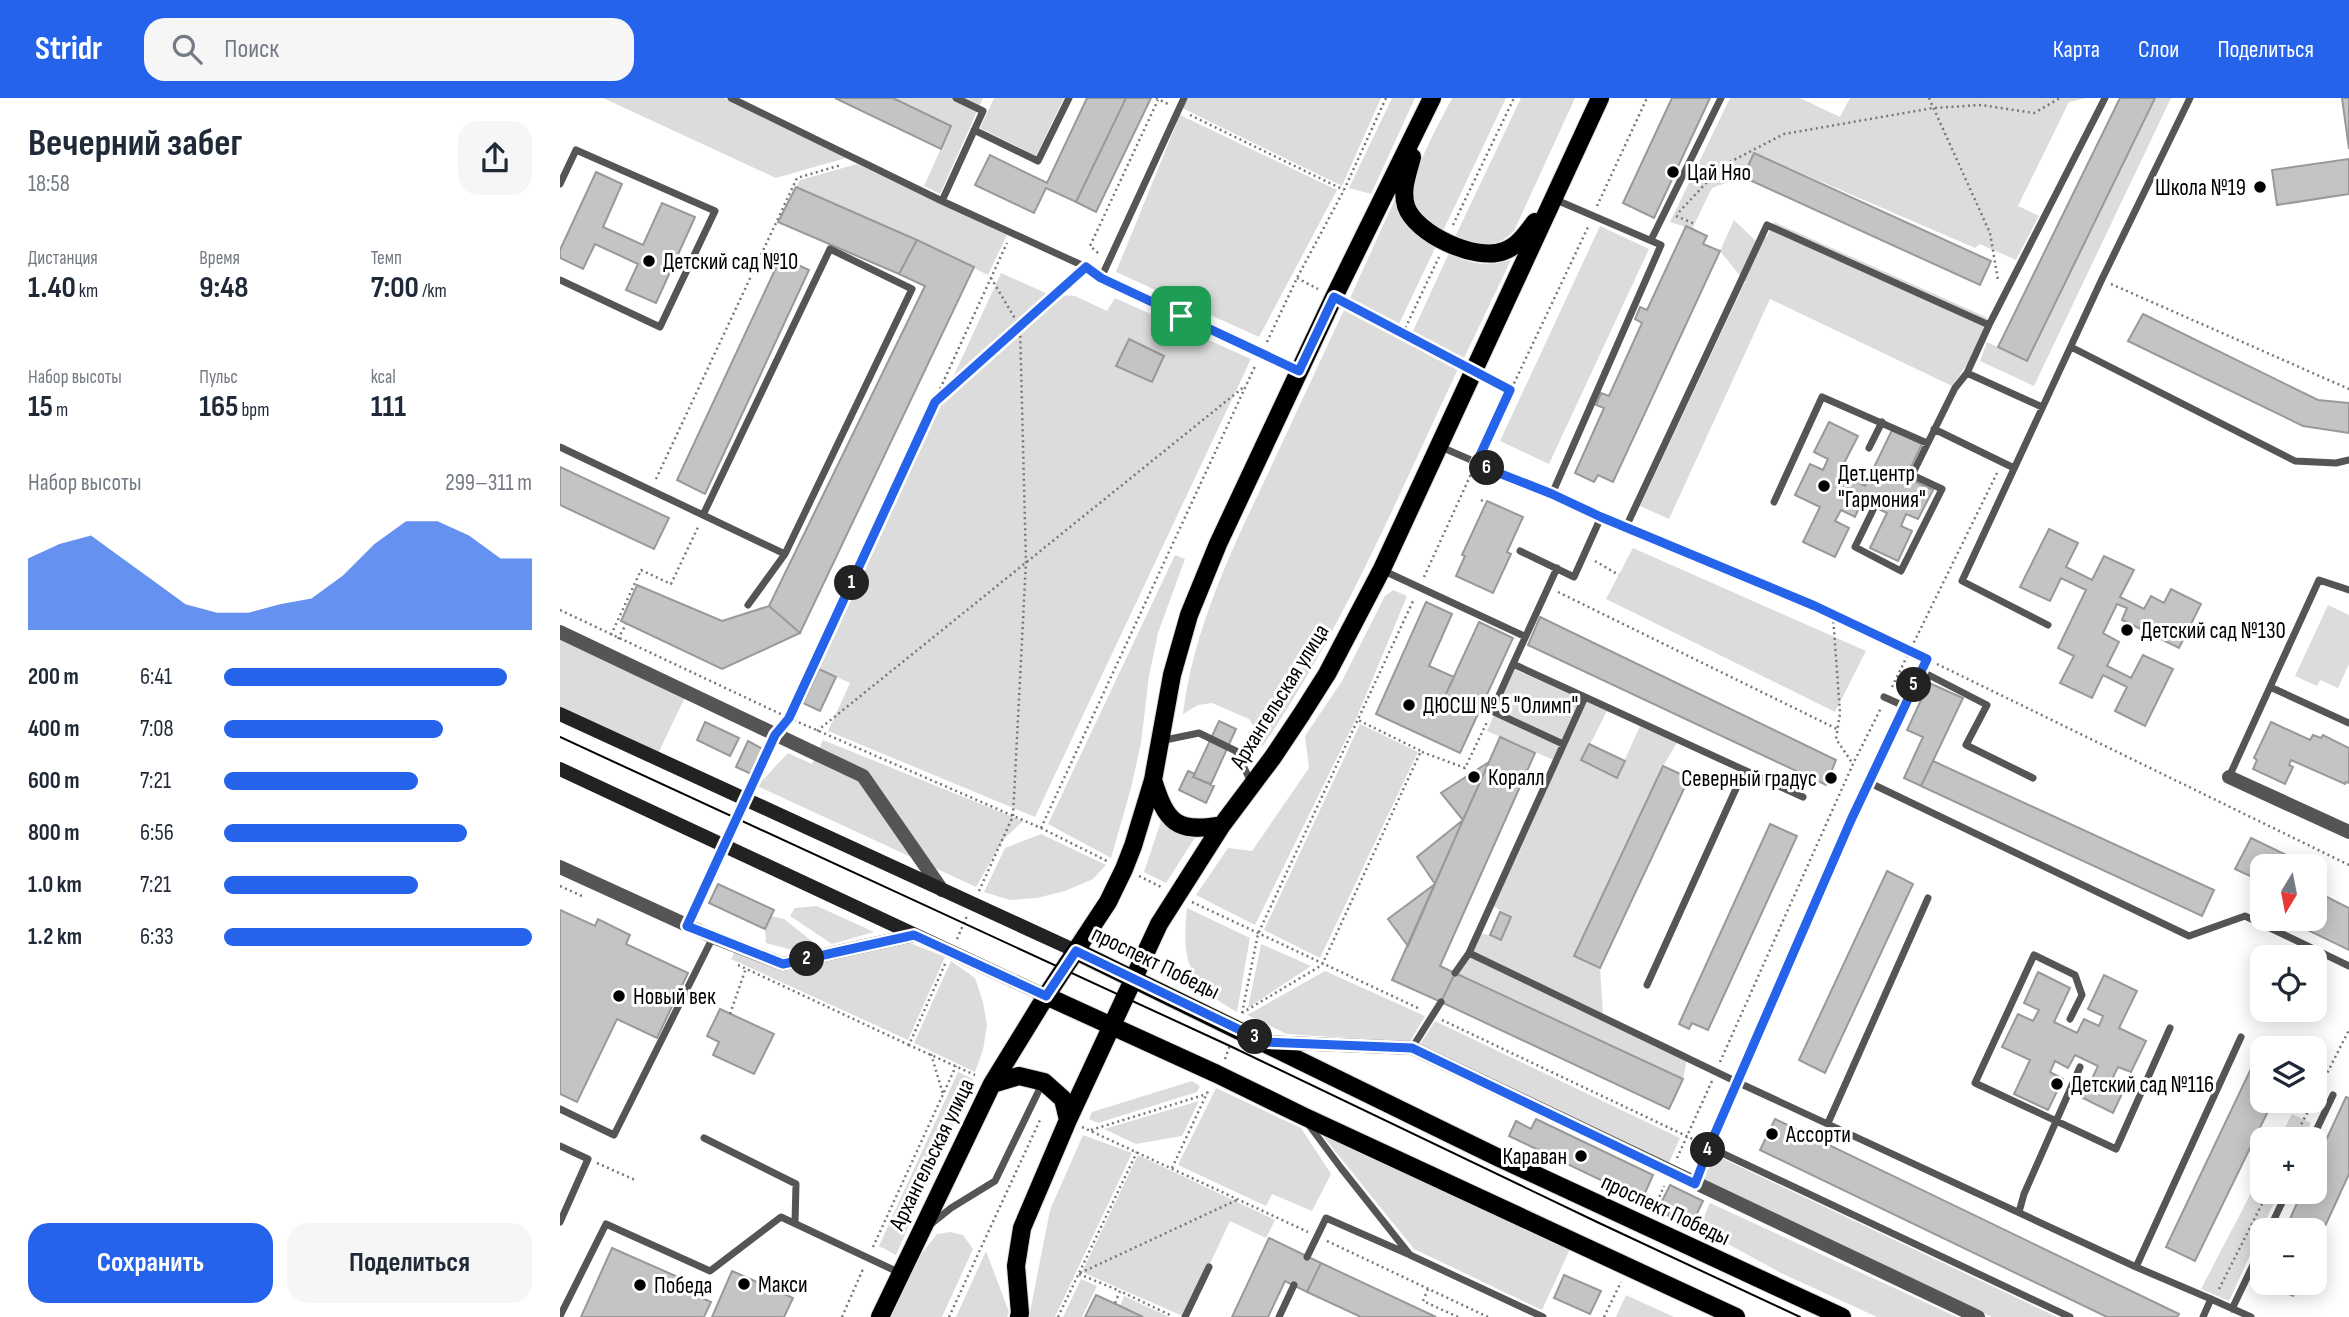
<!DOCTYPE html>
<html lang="ru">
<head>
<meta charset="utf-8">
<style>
	body { margin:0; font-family:"Sofia Sans Condensed",sans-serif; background:#f6f6f7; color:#1f2937; height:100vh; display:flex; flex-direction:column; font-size:26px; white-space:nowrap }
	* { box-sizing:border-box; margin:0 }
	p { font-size:23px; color:#747a83 }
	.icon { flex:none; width:38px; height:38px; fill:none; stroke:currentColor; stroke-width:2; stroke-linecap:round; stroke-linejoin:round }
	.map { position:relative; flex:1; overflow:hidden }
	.side { display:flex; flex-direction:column; background:#fff; width:560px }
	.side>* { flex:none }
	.needle { width:46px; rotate:190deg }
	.controls { position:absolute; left:1690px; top:756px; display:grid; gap:14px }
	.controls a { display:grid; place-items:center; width:77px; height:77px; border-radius:14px; background:#fff; box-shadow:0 4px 18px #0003; font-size:35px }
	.pin { position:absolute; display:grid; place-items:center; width:60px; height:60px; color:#fff; margin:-30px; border-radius:14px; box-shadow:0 4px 10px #0006 }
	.km { position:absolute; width:35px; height:35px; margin:-18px; border-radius:50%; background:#222; color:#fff; font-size:19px; line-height:35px; text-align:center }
	.round { display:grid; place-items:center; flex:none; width:74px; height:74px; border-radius:21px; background:#f6f6f7 }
	.headline { display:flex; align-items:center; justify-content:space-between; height:119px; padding:0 28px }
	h1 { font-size:38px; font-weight:700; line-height:52px }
	.stats { display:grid; grid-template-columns:repeat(3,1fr); gap:10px; height:119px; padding:7px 28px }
	.stats div { display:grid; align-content:center }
	.stats b { font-size:30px; font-weight:700 }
	.stats small { font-size:19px; font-weight:400 }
	.stats p { font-size:19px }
	.chart { height:196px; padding:14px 28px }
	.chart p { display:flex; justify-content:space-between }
	.chart svg { width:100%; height:126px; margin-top:7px; fill:#2563eb; opacity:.7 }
	.action { display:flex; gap:14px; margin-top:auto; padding:14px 28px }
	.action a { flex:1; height:80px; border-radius:21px; background:#2563eb; color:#fff; font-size:28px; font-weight:700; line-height:80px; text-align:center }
	.action a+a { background:#f6f6f7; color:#1f2937 }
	ul { padding:0 28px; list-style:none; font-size:23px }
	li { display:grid; grid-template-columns:112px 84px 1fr; align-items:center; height:52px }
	li i { height:18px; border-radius:9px; background:#2563eb }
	header { display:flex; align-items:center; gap:42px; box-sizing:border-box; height:98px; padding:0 35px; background:#2563eb; color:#fff }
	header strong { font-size:33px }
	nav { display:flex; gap:38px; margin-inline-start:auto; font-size:24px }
	.search { width:490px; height:63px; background:#f6f6f7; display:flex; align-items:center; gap:18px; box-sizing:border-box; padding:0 24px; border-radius:21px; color:#747a83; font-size:26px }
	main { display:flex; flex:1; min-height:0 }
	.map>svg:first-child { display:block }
	.green { fill:#dcdcdc }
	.building { fill:#c4c4c4; stroke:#999; stroke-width:2 }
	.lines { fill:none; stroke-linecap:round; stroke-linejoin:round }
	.primary-casing { stroke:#dbdbdb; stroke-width:20 }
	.path { stroke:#777; stroke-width:2.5; stroke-dasharray:2 3.5; stroke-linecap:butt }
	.service { stroke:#555; stroke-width:7 }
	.minor { stroke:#555; stroke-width:14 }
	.secondary { stroke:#222; stroke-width:14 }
	.primary { stroke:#000; stroke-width:18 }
	.tram { stroke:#000; stroke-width:2 }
	.route-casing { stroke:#fff; stroke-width:14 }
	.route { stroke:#2563eb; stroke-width:9 }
	.poi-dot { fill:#000; stroke:#fff; stroke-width:2.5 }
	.labels { text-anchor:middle; stroke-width:6; stroke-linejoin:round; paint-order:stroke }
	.poi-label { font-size:23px; fill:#000; stroke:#fff; text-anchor:start }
	.street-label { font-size:23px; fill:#000; stroke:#fff }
</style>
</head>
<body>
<header>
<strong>Stridr</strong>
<div class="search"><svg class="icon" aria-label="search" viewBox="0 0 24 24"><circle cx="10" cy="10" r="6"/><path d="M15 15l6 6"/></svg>Поиск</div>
<nav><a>Карта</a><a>Слои</a><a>Поделиться</a></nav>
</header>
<main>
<section class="side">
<div class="headline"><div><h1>Вечерний забег</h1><p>18:58</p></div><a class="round"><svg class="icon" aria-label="share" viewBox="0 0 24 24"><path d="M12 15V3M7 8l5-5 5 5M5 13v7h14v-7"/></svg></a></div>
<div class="stats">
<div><p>Дистанция</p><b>1.40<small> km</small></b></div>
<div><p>Время</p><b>9:48</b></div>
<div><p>Темп</p><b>7:00<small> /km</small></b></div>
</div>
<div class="stats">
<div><p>Набор высоты</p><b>15<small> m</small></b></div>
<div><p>Пульс</p><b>165<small> bpm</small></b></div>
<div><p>kcal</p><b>111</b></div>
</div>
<div class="chart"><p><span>Набор высоты</span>299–311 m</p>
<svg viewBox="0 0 160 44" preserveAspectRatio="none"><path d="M0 44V19L10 14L20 11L30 19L40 27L50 35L60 38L70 38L80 35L90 33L100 25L110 14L120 6L130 6L140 11L150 19L160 19V44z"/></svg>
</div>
<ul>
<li><b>200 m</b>6:41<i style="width:92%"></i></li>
<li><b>400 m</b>7:08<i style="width:71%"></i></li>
<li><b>600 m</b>7:21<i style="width:63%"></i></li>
<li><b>800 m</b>6:56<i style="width:79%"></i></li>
<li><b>1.0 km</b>7:21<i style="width:63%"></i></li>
<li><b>1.2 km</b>6:33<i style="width:100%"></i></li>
</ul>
<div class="action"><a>Сохранить</a><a>Поделиться</a></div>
</section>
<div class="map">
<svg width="1789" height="1219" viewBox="0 0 1789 1219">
	<rect width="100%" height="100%" fill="#fff"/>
	<path class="green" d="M43 0H164L286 60 216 80Z
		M333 0H423L380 96 364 88 391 28Z
		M434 0H504L476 58 420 30Z
		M627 0H821L782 88 622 10Z
		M832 0H855L811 96 789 90Z
		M892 0H946L883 133C870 126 857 118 853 103 847 81 881 22 892 0Z
		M961 0H1015L954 133C929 155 924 148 895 139Z
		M1170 0H1240L1280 19 1290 0H1526L1509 4 1458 108 1479 118 1456 162 1420 146 1415 150 1195 55 1183 79 1152 90 1132 131 1110 124Z
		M1595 0H1611L1474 288 1420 263 1427 244 1467 263Z
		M620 17 777 92 699 239 556 174Z
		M297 66 447 137 428 177 357 142 236 89 240 82Z
		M836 99C844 126 852 134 876 148L839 226 790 200Z
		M1174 122 1198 145 1207 138 1214 124 1428 220 1408 265 1392 288 1210 201 1109 421 1080 408 1185 184 1160 153Z
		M1040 128 1089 151 989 366 940 343Z
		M889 155C913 167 925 169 951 162L903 262 853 233Z
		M441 175 488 196 515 198 547 213 555 200 691 261 475 719 268 633 290 585 259 571Z
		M784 212 898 271C837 400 783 531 702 649L695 631 689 621 652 605 638 607 623 616C633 535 668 459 703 386 730 328 757 270 784 212Z
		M1073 450 1306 553 1275 614 1046 501Z
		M615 457 625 461 598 535 589 578 581 645 571 690 551 760 488 726Z
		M833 492 847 498 796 621 695 827 636 797 668 750 692 753 749 670 745 638 782 583 825 498Z
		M1768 507 1789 517V566L1778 590 1760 582 1757 588 1735 578Z
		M0 534 127 595 96 660 0 616Z
		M954 571 1047 613 1022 662 1057 679 1080 628 1117 645 1103 668 1014 858 1040 870 1043 916 1128 956 1123 981 895 875 921 835 941 841 951 819 933 808 998 664 927 633Z
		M800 626 858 654 760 860 704 832Z
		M263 642 463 723 443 742 416 789 197 688 228 655 252 666Z
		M601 723 608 728 636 738 606 785 584 774Z
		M481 736 546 767 533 781 505 793 477 800 450 802 424 794 445 750Z
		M257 808 314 834 272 846 230 818 235 810Z
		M627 810 690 840 677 914C629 888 621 863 627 810Z
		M211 818 224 821 258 848 236 853 206 845 205 831Z
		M345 843 385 859 348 942 171 861 177 849 223 866Z
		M701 846 751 868 688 910Z
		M391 863 415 880 423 904 427 927 423 952 415 974 354 945Z
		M765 873 865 918 850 944 727 936 687 917Z
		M875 923 1120 1040 1108 1067 859 948Z
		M398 974 413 981 336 1157 319 1148Z
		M632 983 640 988 637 994 538 1025 529 1021 532 1014Z
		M656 990 741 1030 771 1076 752 1113 712 1096 706 1108 618 1067Z
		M639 1003 622 1038 576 1046 544 1031Z
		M1732 1016 1751 1025 1743 1041H1719Z
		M523 1037 572 1055 495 1219H469L490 1112Z
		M763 1038 1011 1149 982 1212 854 1151Z
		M1153 1056 1497 1219H1432L1143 1083Z
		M578 1057 715 1122 706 1140 670 1123 625 1219 522 1174Z
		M1703 1072V1094H1719L1669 1203 1641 1191Z
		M1150 1105 1397 1219H1317L1221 1175 1139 1130Z
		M390 1134 403 1137 413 1151 382 1219H328L351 1169 377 1136Z
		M426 1153 449 1214 447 1219H396Z
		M521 1181 537 1188 522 1219H503Z
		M1066 1197 1114 1219H1056Z
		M564 1198 609 1219H583L560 1208Z"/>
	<path class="building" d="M275 0H333L391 28 381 51Z
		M527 0H566L516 104 486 90 474 115 415 87 430 57 487 85Z
		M566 0H591L536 114 516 104Z
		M1112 0H1150L1094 120 1063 105Z
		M1560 0H1595L1467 263 1438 249Z
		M1782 0H1789V51Z
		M1194 55 1431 163 1420 187 1183 79Z
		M1789 61V96L1717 107 1712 72Z
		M36 74 62 86 43 129 83 147 102 105 135 119 96 205 66 192 78 166 35 146 23 171 0 160V152Z
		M236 89 357 142 339 176 218 124Z
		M1126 128 1147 138 1143 146 1160 153 1053 384 1038 377 1034 384 1015 375 1044 310 1036 307 1041 295 1049 298 1082 225 1075 221 1080 209 1087 212Z
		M357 142 414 169 240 535 209 508 365 188 339 176Z
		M221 159 249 172 145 396 117 382Z
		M1583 216 1758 302 1789 305V335L1743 328 1568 243Z
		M569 241 604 258 592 284 556 268Z
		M1269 324 1298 338 1279 375 1305 388 1332 332 1362 346 1346 379 1373 392 1358 421 1346 416 1341 428 1352 433 1338 463 1310 450 1327 415 1302 403 1295 419 1281 412 1275 423 1289 430 1275 459 1243 444 1260 409 1235 397 1250 366 1263 372 1268 361 1254 354Z
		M0 369 109 420 94 451 0 407Z
		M927 403 963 419 947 454 951 456 933 495 896 478 905 458 902 457Z
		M1489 431 1518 445 1506 469 1532 482 1544 458 1574 472 1560 499 1584 511 1591 498 1604 505 1611 491 1641 506 1619 550 1562 522 1567 510 1557 506 1543 535 1559 544 1547 568 1571 580 1583 557 1613 571 1585 628 1555 613 1567 589 1543 577 1532 600 1500 585 1514 558 1498 550 1526 492 1501 480 1490 503 1460 489Z
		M77 487 162 523 209 508 240 535 162 571 61 523Z
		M866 504 892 516 869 568 894 579 884 600 918 616 900 655 816 616Z
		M980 519 1276 662 1266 687 968 547Z
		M919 524 953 540 918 616 884 600Z
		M259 571 276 579 260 613 243 605Z
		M1369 585 1403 600 1361 688 1344 680 1363 639 1347 632Z
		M659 623 676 631 651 686 633 679Z
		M145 624 179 640 170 658 137 642Z
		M1711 624 1750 642 1753 637 1761 640 1763 637 1789 650V685L1786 684 1785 686 1731 662 1729 667 1733 669 1725 686 1693 671 1697 662 1694 660Z
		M940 639 975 655 880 868 895 875 881 904 832 882Z
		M188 643 203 651 191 676 176 669Z
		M1029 646 1065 663 1057 680 1021 662Z
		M1373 663 1654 792 1642 818 1361 688Z
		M929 664 903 722 881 695Z
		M1103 668 1129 680 1040 870 1014 858Z
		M628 673 635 676 633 679 654 688 646 705 619 692Z
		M903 722 875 786 857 759Z
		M1210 726 1237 738 1148 932 1132 925 1129 931 1119 926Z
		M1691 740 1749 768H1703V784L1675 771Z
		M1327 773 1353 786 1265 975 1239 962Z
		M158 786 214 812 205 831 149 805Z
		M875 786 848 848 828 821Z
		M1755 793 1789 810V852L1727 822 1755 821Z
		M0 812 35 828 38 821 70 837 66 846 128 875 97 940 57 921 17 1004 0 996Z
		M940 814 951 819 941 842 930 837Z
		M1478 874 1510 890 1494 924 1517 935 1524 921 1539 928 1543 918 1528 911 1544 877 1577 893 1559 930 1586 943 1571 974 1558 969 1553 979 1567 985 1553 1015 1523 1000 1538 968 1515 957 1508 970 1495 963 1490 974 1503 981 1488 1012 1454 996 1470 962 1442 949 1458 916 1473 923 1479 912 1464 905Z
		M895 875 1123 981 1109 1011 881 904Z
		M160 911 214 936 194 976 153 957 159 944 147 938Z
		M1698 956 1703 958V1003H1713L1635 1163 1606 1149Z
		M1786 999 1789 1000V1076L1755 1150V1132H1725L1742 1094H1755V1066Z
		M976 1021 1093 1077 1082 1102 949 1038 956 1023 971 1031Z
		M1215 1021 1619 1216 1617 1219H1547L1200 1052Z
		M1110 1087 1143 1103 1131 1128 1107 1117 1110 1111 1100 1107Z
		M709 1140 761 1165 747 1194 725 1183 708 1219H672Z
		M52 1150 127 1183 124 1192 151 1204 144 1219H21Z
		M761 1165 876 1219H801L747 1194Z
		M172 1173 233 1200 224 1219H152Z
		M1004 1177 1041 1193 1030 1216 994 1200Z
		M1703 1185H1739L1733 1198Z
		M536 1197 560 1208 583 1219H525Z"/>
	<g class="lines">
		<defs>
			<path id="primary" d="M852 59C848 75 841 91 846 108 855 136 916 164 944 153 958 148 966 136 975 124
				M593 682C606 723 615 736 662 727
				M516 853 935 1058 1282 1219
				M486 898 657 976 743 1018 1176 1219
				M432 986 459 978 484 984 503 1001 508 1022
				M320 1219 432 986 486 898 548 804 564 771 573 748 593 682 612 577 629 517 658 446 774 199 872 0
				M459 1219 460 1215 456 1168 462 1130 508 1022 599 826 662 727 713 659 741 617 767 576 822 471 1040 0"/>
		</defs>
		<use href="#primary" class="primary-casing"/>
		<path class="path" d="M596 0 608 6
			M1369 0 1430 135 1438 182
			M630 17 784 92
			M1037 108 1087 0
			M1119 114 1162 68 1224 36 1373 10 1421 7 1474 15 1500 0
			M1116 118 1135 126
			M893 127 954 0
			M538 155 530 148 598 2
			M737 180 758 191
			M1551 186 1789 291
			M789 207 898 265
			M843 235 879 159
			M707 244 737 180 784 92 826 0
			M928 281 950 292
			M377 302 516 178
			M921 355 1029 127
			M96 381 237 80 281 67
			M921 402 923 403
			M1076 433 1255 508 1356 554
			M1035 463 1059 477
			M864 479 912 374
			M998 494 1277 631
			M0 512 229 620 481 730 547 763
			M1273 518 1280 615 1276 641 1293 666
			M51 537 81 472 111 486 139 427
			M58 541 66 526
			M1377 566 1789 767
			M1332 589 1437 375
			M225 625 229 620 447 145
			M257 633 685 288
			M862 654 905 670 928 622
			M191 686 208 651
			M481 730 696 266
			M170 734 179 714
			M579 778 601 789
			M0 788 24 799
			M419 793 453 718 466 464 460 229 431 180
			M632 804 860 911
			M134 813 157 762
			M397 841 407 818
			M385 866 349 947 415 977
			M178 867 349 947
			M682 915 698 836 854 501
			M682 915 762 867 861 653 798 622
			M170 916 186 870
			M882 922 1139 1044
			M371 956 383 996
			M665 961 670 947
			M1160 964 1293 666 1321 610
			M1755 999 1789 932
			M522 1029 748 1134
			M531 1032 647 996
			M1734 1041 1753 1003
			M1117 1060 1152 983
			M37 1065 75 1082
			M612 1070 649 991
			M1093 1114 1104 1088
			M767 1143 928 1219
			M313 1149 396 968
			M520 1175 679 1101
			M519 1176 560 1193
			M868 1191 863 1203 898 1219
			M1659 1191 1708 1094
			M555 1205 560 1193 612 1218
			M282 1219 303 1171
			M389 1219 480 1022
			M498 1219 577 1054
			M1044 1219 1061 1184"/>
		<path class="service" d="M171 0 382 103
			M396 0 423 13 382 103 526 169 541 180
			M624 0 541 180 738 272
			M414 32 478 63 509 0
			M0 86 16 52 155 113 100 229 0 182
			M1091 142 1161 0
			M1429 227 1545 0
			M1511 249 1735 363 1776 365 1789 362
			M1374 331 1454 370
			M0 349 143 417 270 151 352 191 225 456 143 417
			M881 349 1066 429 1207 127 1429 227 1407 275 1482 309
			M1309 350 1322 324
			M992 396 1101 147 994 101
			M1214 404 1262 299 1367 345
			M1313 412 1295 449 1341 473 1382 391 1352 377 1395 290 1407 275
			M960 453 1014 479 1041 419
			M997 470 953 566 1025 599
			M822 472 964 538
			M188 507 225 456
			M1488 527 1402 483 1542 181 1630 0
			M953 566 932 613 1003 646
			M1361 573 1427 607 1406 647 1473 680
			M1710 589 1759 482 1789 492
			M1324 599 1344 608
			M600 643 639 635 676 653 692 686
			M1669 679 1710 589 1789 625
			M1308 684 1629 838 1685 818 1789 868
			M1243 699 1025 599 909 855 1177 984 1576 1169 1651 1201 1643 1219
			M895 875 909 855
			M1087 887 1184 673
			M1510 921 1522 897 1515 877 1474 857 1415 985 1556 1051 1610 930
			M852 950 881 904
			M0 1011 54 1037 153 839
			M1268 1025 1368 800
			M749 1027 781 1070 850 1157 983 1219
			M144 1040 236 1086 235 1125
			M1752 1041 1773 997
			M0 1048 28 1061 0 1124
			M1149 1049 1510 1219
			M1136 1085 1149 1049 1291 721 1367 561
			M1459 1114 1464 1096 1520 969
			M371 1126 391 1110 435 1083 483 984
			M1709 1132 1727 1094
			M747 1159 766 1120 848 1156
			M1576 1169 1681 939
			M1651 1201 1691 1219
			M1672 1211 1703 1146
			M0 1218 46 1126 150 1173 221 1119 340 1175
			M625 1219 649 1169
			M719 1219 734 1187"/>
		<path class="minor" d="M0 534 303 678 382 792
			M1669 679 1789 734
			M0 769 153 839 223 866 354 837
			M706 944 852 950 1418 1219"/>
		<path class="secondary" d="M0 616 516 853
			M0 671 486 898"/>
		<use href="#primary" class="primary"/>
		<path class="tram" d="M0 639 670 948 1037 1124 1240 1219"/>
	</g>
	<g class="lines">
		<defs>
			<path id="route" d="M526 169 541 180 739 273 774 199 950 292 916 366 992 396 1041 419 1255 508 1367 561 1291 722 1149 1049 1135 1086 852 950 705 944 516 853 486 898 354 837 223 866 127 828 215 637 229 620 375 304Z"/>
		</defs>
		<use href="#route" class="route-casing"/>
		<use href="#route" class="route"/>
	</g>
	<g class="poi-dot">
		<circle cx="1113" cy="74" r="7"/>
		<circle cx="1700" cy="89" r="7"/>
		<circle cx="89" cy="163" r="7"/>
		<circle cx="1264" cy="388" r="7"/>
		<circle cx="1567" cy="532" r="7"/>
		<circle cx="849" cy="607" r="7"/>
		<circle cx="914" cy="679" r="7"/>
		<circle cx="1271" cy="680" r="7"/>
		<circle cx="59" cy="898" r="7"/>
		<circle cx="1497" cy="986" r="7"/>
		<circle cx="1212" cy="1036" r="7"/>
		<circle cx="1021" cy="1058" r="7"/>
		<circle cx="184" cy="1186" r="7"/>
		<circle cx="80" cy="1187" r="7"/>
	</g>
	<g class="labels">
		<g class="poi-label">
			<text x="1127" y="82">Цай Няо</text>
			<text x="1686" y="97" text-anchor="end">Школа №19</text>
			<text x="103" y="171">Детский сад №10</text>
			<text x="1278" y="383">Дет.центр<tspan x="1278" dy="26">"Гармония"</tspan></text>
			<text x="1581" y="540">Детский сад №130</text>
			<text x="863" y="615">ДЮСШ № 5 "Олимп"</text>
			<text x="928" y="687">Коралл</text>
			<text x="1257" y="688" text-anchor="end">Северный градус</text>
			<text x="73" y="906">Новый век</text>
			<text x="1511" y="994">Детский сад №116</text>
			<text x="1226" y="1044">Ассорти</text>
			<text x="1007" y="1066" text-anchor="end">Караван</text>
			<text x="198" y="1194">Макси</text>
			<text x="94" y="1195">Победа</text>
		</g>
		<g class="street-label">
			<text transform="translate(719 598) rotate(-58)" y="8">Архангельская улица</text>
			<text transform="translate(596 864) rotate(26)" y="8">проспект Победы</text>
			<text transform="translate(371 1056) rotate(-64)" y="8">Архангельская улица</text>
			<text transform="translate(1106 1111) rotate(25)" y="8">проспект Победы</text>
		</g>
	</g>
</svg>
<div class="controls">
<a><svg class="needle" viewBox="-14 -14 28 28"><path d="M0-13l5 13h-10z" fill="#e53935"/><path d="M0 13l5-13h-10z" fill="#747a83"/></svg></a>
<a><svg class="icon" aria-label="locate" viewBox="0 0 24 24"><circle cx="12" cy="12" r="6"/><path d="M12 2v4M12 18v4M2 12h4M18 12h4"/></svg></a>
<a><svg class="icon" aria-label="layers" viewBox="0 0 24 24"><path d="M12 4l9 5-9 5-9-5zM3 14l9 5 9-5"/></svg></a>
<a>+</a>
<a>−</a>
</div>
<div class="pin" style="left:621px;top:218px;background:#1e9e55"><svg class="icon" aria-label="arrive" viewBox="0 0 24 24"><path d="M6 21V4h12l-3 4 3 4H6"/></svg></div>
<b class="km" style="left:292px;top:485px">1</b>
<b class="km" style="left:247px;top:861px">2</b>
<b class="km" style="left:695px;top:939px">3</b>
<b class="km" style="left:1148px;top:1052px">4</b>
<b class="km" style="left:1354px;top:587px">5</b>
<b class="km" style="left:927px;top:370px">6</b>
</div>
</main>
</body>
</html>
